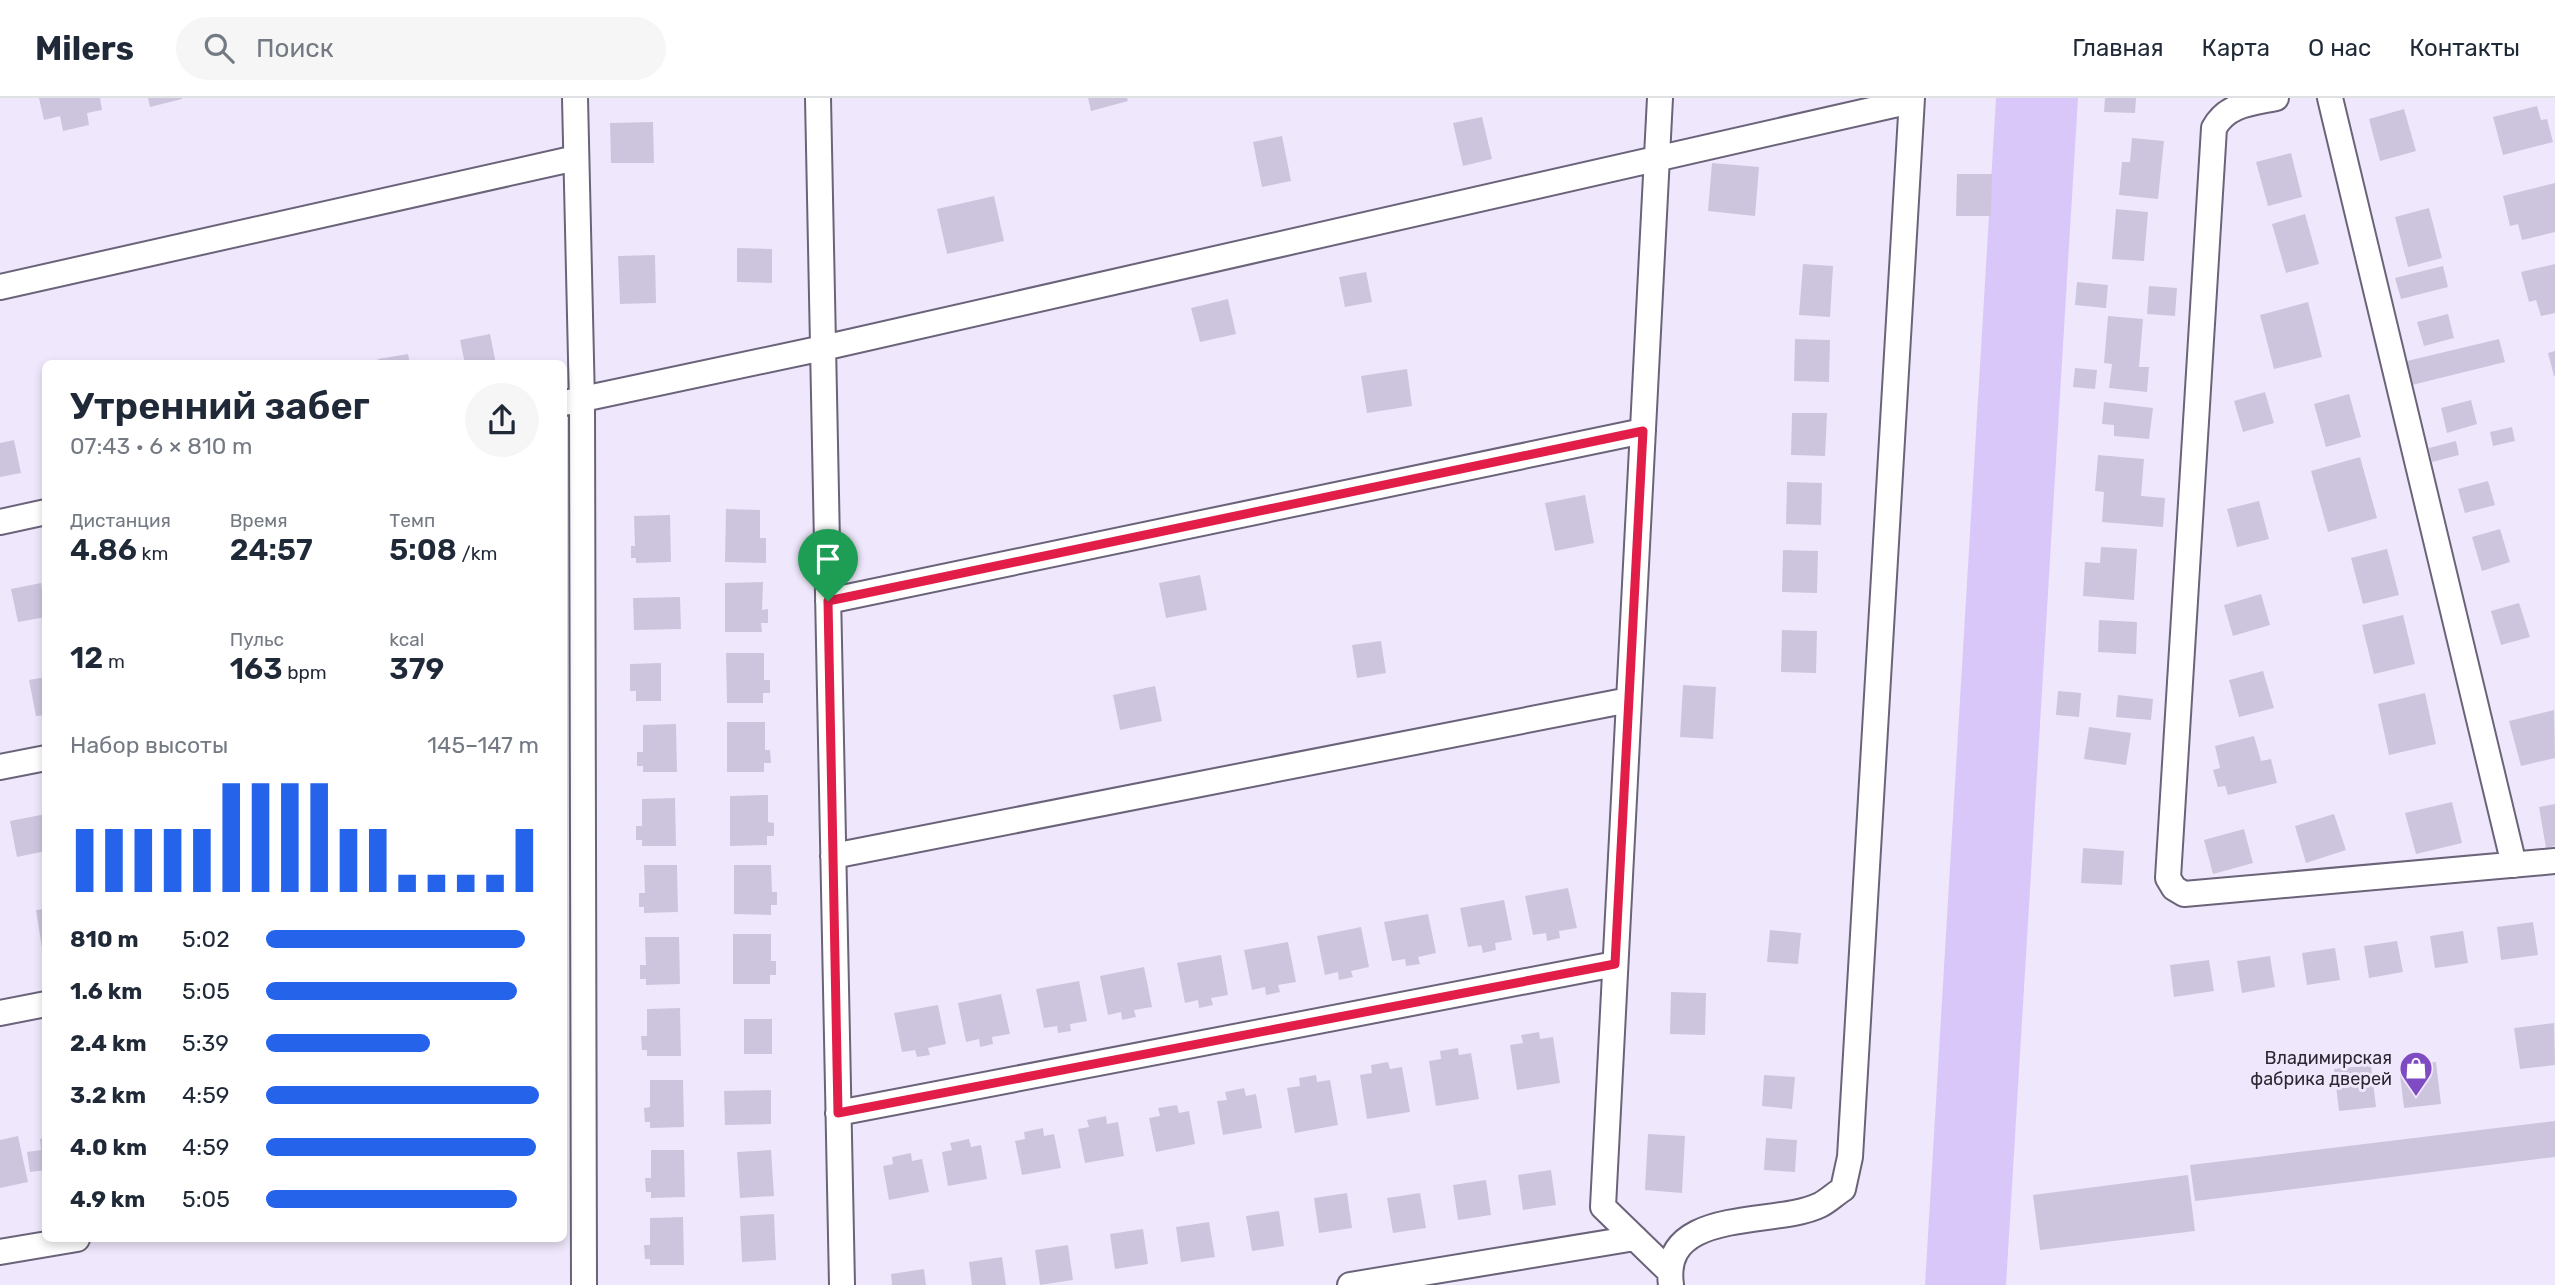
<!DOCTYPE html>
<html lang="ru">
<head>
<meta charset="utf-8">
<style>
	body { margin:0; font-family:Rubik,sans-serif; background:#f6f6f7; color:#1f2937; height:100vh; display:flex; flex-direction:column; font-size:26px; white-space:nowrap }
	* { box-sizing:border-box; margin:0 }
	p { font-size:23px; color:#747a83 }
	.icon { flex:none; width:38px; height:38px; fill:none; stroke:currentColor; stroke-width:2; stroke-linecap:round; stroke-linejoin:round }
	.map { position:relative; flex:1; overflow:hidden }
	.details { position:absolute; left:42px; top:262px; width:525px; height:882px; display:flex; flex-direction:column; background:#fff; border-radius:10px; box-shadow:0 4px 10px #0003 }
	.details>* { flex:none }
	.pin { position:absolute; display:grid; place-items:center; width:60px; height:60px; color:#fff; margin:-72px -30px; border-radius:50% 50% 50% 0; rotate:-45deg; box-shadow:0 0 7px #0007 }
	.pin .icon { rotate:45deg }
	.round { display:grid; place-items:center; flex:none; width:74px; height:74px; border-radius:37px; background:#f6f6f7 }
	.overview { display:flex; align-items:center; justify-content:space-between; height:119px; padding:0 28px }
	h1 { font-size:38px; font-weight:600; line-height:52px }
	.figures { display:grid; grid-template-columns:repeat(3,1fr); gap:10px; height:119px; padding:7px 28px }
	.figures div { display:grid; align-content:center }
	.figures b { font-size:30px; font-weight:600 }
	.figures small { font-size:19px; font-weight:400 }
	.figures p { font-size:19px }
	.chart { height:196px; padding:14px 28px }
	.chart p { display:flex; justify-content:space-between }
	.chart svg { width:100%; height:126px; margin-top:7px; stroke:#2563eb; stroke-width:6 }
	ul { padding:0 28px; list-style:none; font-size:23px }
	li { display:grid; grid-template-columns:112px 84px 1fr; align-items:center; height:52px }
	li i { height:18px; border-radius:9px; background:#2563eb }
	header { display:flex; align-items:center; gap:42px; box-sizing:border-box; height:98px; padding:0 35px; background:#fff; border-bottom:2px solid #e0e1e3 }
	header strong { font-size:33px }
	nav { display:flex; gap:38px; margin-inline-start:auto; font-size:24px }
	.search { width:490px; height:63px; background:#f6f6f7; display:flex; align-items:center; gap:18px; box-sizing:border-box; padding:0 24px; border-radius:38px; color:#747a83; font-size:26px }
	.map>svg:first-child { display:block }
	.green { fill:#d9c7fa }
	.building { fill:#cdc5de }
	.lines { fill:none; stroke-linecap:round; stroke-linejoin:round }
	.minor-casing { stroke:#6a6379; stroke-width:28 }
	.minor { stroke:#fff; stroke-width:24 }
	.route-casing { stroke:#fff; stroke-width:14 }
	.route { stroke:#e11d48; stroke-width:9 }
	.labels { text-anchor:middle; stroke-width:6; stroke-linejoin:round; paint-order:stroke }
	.poi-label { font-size:18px; fill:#2c2832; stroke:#efe8fc; text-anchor:end }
</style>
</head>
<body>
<header>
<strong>Milers</strong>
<div class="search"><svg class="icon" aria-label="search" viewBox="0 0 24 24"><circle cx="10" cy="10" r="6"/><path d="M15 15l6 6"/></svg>Поиск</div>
<nav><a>Главная</a><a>Карта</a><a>О нас</a><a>Контакты</a></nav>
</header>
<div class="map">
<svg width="2555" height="1187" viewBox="0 0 2555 1187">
	<rect width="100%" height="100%" fill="#efe8fc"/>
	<path class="green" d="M1996 0H2078L2006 1187H1925Z"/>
	<path class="building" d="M39 0H100L102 12 87 15 89 27 63 33 60 18 44 22Z
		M148 0H182V1L150 9Z
		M1088 0H1127L1128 3 1091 13Z
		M2105 0H2136L2135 15 2104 14Z
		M2537 8 2541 22 2547 21 2553 44 2503 57 2493 19Z
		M2404 11 2416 53 2380 63 2369 21Z
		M1482 19 1492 61 1463 68 1453 25Z
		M653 24 654 65H611L610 25Z
		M1282 38 1291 83 1262 89 1253 44Z
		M2132 40 2164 43 2158 101 2119 97 2122 64H2130Z
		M2291 55 2302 99 2268 108 2256 64Z
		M1712 65 1759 69 1755 118 1708 113Z
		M1957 76H1992L1991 118H1956Z
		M2555 85V134L2522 142 2518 126 2510 128 2503 98Z
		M994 98 1004 143 947 156 937 111Z
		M2429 110 2442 160 2408 169 2395 119Z
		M2116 111 2148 114 2144 163 2112 161Z
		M2305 116 2319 166 2286 175 2272 126Z
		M737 150 772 151V185L737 184Z
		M655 157 656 205 620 206 618 158Z
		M1803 166 1833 168 1830 219 1799 217Z
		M2555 166V215L2541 218 2536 202 2529 204 2521 174Z
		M2443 168 2448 189 2401 201 2395 180Z
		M1366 174 1372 204 1345 209 1339 179Z
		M2077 184 2108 187 2106 210 2075 207Z
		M2149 188 2177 190 2175 218 2147 216Z
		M1228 201 1236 236 1200 244 1191 210Z
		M2308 204 2322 259 2274 271 2260 217Z
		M2448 216 2454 240 2424 248 2417 224Z
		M2108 218 2143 221 2139 269H2149L2147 294 2109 290 2112 266 2104 265Z
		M490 236 496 266H465L460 242Z
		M1795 241 1830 242 1829 284 1794 283Z
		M2499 241 2505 264 2412 287 2407 263Z
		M2555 253V278H2554L2548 255Z
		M408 256 410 266H379L378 261Z
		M2075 270 2097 272 2095 291 2073 289Z
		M1407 271 1412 308 1367 315 1361 278Z
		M2265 294 2274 325 2243 334 2234 303Z
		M2349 296 2361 339 2326 349 2314 306Z
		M2471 302 2477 326 2447 335 2441 310Z
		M2104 304 2153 310 2149 341 2114 338V327L2102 326Z
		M1792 315H1827L1825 358 1791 357Z
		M2512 329 2515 343 2493 348 2490 334Z
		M14 342 21 375 0 379V345Z
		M2456 343 2459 357 2432 364 2429 350Z
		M2098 357 2144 361 2141 398 2165 400 2163 429 2102 424 2104 394 2095 393Z
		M2360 359 2377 420 2328 434 2311 373Z
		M2488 383 2495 407 2465 415 2458 391Z
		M1787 384 1822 385 1821 427 1786 426Z
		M1585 397 1594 445 1555 453 1545 405Z
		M2259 403 2269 441 2237 449 2227 411Z
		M726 411 760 412V440H766V465L725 464Z
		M670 417 671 464 636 465V460H631V448H635L634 418Z
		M2500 431 2510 464 2482 473 2472 439Z
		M2101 449 2137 451 2134 502 2083 498 2085 464 2100 465Z
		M2387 451 2399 497 2363 506 2351 460Z
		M1783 452 1818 453 1817 495 1782 494Z
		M1200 477 1207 512 1166 520 1159 485Z
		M763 484 762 512 768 511V525H761L762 534H725V485Z
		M41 485 46 519 18 524 11 491Z
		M2261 496 2270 527 2233 538 2224 507Z
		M680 499 681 531 634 532 633 500Z
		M2519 505 2530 539 2501 547 2491 513Z
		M2403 517 2415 566 2374 576 2362 527Z
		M2099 522 2137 524 2136 556 2098 554Z
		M1782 532 1817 533 1816 575 1781 574Z
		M1381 543 1386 575 1357 580 1352 547Z
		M726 555H764V582H770V595H763V605H727Z
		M661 565V603H636V593H630V566Z
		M2263 573 2274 610 2239 619 2229 582Z
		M46 579V617L36 618 29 582Z
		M1683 587 1716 589 1713 641 1680 639Z
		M1155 588 1162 623 1120 632 1113 597Z
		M2058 593 2081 595 2079 619 2056 617Z
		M2425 595 2436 646 2389 657 2378 606Z
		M2118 597 2153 601 2151 622 2116 619Z
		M2554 612 2555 660 2521 668 2509 623Z
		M727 624H765V652H770L771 665H764V674H727Z
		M676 626 677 674H643V668H637V654H643V627Z
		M2089 629 2131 635 2126 667 2084 661Z
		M2254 638 2261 663 2271 661 2277 685 2228 697 2225 688 2218 689 2213 672 2220 670 2215 648Z
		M768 697V724L774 725V738H767V747L730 748V698Z
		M675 700 676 748H642V742H636V728H642V701Z
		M2452 704 2462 745 2416 756 2405 715Z
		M2555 706V748L2546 750 2539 709Z
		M46 716V753L17 759 10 723Z
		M2334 716 2346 752 2306 765 2295 728Z
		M2244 731 2253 765 2213 776 2204 742Z
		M2083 750 2124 753 2122 787 2081 785Z
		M644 767H677L678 814 644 815V809H639V795H645Z
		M734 767H771L772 794H777V807H771V817L734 816Z
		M1568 790 1577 830 1559 833 1560 840 1547 843 1546 835 1533 837 1525 798Z
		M1504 802 1512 842 1495 845 1496 852 1483 855 1481 847 1468 849 1460 810Z
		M46 811V855L43 856 36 812Z
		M1428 816 1436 855 1418 859 1420 866 1406 868 1405 861 1392 863 1384 824Z
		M2533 824 2538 857 2501 862 2497 829Z
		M1361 829 1369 869 1351 873 1353 879 1339 882 1338 874 1325 877 1317 838Z
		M1770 832 1801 835 1798 866 1767 864Z
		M2463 833 2468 865 2435 870 2430 838Z
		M733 836H771V863H776V877H770V886H733Z
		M645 839H679L680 886 646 887V881H640V867H646Z
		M2397 843 2403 874 2369 880 2364 848Z
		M1288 844 1296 884 1278 887 1280 894 1266 897 1265 889 1252 892 1244 852Z
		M2335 850 2340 882 2307 887 2302 855Z
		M1221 857 1228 897 1211 900 1213 907 1199 910 1198 902 1185 905 1177 865Z
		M2270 858 2275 889 2242 895 2237 863Z
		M2209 862 2214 893 2174 899 2170 867Z
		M1144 869 1152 909 1134 912 1136 919 1122 922 1121 914 1108 917 1100 878Z
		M1079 883 1087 923 1070 926 1071 933 1058 935 1057 928 1044 930 1036 891Z
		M1671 894 1706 895 1705 937 1670 936Z
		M1001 896 1010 936 992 939 993 946 980 949 979 941 966 944 958 905Z
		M938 907 946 946 928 950 930 957 917 959 915 952 902 954 894 915Z
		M680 910 681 958H647V952H642L641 938H647V911Z
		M744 921H772V956H744Z
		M2554 925 2555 967 2520 971 2514 930Z
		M1539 934 1540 941 1553 939 1560 985 1517 992 1510 947 1523 945 1521 937Z
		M1458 950 1459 957 1471 955 1479 1001 1436 1008 1429 963 1441 961 1440 953Z
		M1388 964 1390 971 1402 969 1410 1014 1367 1021 1360 977 1372 975 1371 967Z
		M2436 964 2441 1006 2404 1010 2399 968Z
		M2371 967 2376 1009 2339 1013 2334 971Z
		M1316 977 1317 984 1330 982 1338 1027 1295 1035 1287 990 1300 988 1299 980Z
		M1764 977 1795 979 1792 1011 1762 1008Z
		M650 982H683L684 1029 650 1030V1024H645L644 1010 650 1009Z
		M1244 990 1246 998 1256 996 1262 1030 1223 1037 1217 1003 1227 1002 1225 994Z
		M771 992V1026L725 1027 724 993Z
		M1177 1007 1179 1015 1189 1013 1195 1046 1156 1054 1149 1020 1160 1018 1158 1010Z
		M1106 1018 1107 1026 1118 1024 1124 1058 1085 1065 1078 1031 1089 1029 1087 1022Z
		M2555 1023V1059L2195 1103 2190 1067Z
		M1043 1030 1044 1038 1054 1036 1061 1070 1022 1077 1015 1043 1025 1041 1024 1034Z
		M1648 1036 1685 1038 1682 1095 1645 1092Z
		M18 1038 28 1084 0 1090V1042Z
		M46 1040V1072L30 1074 27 1054 41 1052 40 1041Z
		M1766 1040 1797 1042 1795 1074 1764 1072Z
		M969 1041 971 1049 981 1047 987 1081 948 1088 942 1054 952 1052 950 1045Z
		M651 1052H684L685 1099 651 1100V1094H646L645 1080H651Z
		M771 1052 774 1098 740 1100 737 1054Z
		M911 1055 912 1063 922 1061 929 1094 889 1102 883 1068 893 1066 892 1059Z
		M1551 1072 1556 1107 1523 1112 1518 1077Z
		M2188 1077 2195 1133 2040 1152 2033 1097Z
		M1486 1082 1491 1117 1458 1122 1453 1087Z
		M1347 1095 1352 1130 1319 1135 1314 1100Z
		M1420 1095 1426 1130 1393 1135 1387 1100Z
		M1279 1113 1284 1148 1252 1153 1246 1118Z
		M774 1116 776 1162 742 1164 740 1118Z
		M683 1119 684 1167H650V1161H645L644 1147H650V1120Z
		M1209 1124 1215 1159 1181 1164 1176 1129Z
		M1143 1131 1148 1166 1115 1171 1110 1136Z
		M1068 1147 1073 1182 1040 1187 1035 1152Z
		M1002 1159 1006 1187H972L969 1164Z
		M924 1171 926 1187H892L891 1176Z"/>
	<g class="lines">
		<defs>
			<path id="minor" d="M575 0 582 304 584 1187
				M818 0 842 1187
				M1660 0 1603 1109 1669 1173
				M2276 0C2252 5 2227 6 2214 30L2168 780 2174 790 2184 796 2555 763
				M2330 0 2514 767
				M0 189 576 60
				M564 305 823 250 1911 3
				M0 424 46 414
				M828 503 1643 333
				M0 669 46 660
				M833 758 1629 602
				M0 915 46 906
				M838 1015 1615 866
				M0 1154 77 1141
				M1350 1187 1635 1140
				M1671 1187C1660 1108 1776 1129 1820 1107 1828 1103 1835 1096 1843 1091L1850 1059 1912 0"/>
		</defs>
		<use href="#minor" class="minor-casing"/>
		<use href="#minor" class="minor"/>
	</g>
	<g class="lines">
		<defs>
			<path id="route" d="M1643 333 1615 866 838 1015 828 503Z"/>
		</defs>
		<use href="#route" class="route-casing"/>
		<use href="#route" class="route"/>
	</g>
	<defs>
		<symbol id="shop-pin" viewBox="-11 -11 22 30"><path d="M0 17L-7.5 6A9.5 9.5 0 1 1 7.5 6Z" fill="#7f4bc2" stroke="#efe8fc"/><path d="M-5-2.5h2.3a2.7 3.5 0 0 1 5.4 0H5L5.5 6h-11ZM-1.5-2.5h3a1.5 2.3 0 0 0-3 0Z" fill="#fff"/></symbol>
	</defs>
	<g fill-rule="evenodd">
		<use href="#shop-pin" x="2397" y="951" width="38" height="52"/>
	</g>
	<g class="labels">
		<g class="poi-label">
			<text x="2392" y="966">Владимирская<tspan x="2392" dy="21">фабрика дверей</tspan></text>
		</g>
	</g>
</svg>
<div class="pin" style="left:828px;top:503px;background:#1e9e55"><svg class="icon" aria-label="arrive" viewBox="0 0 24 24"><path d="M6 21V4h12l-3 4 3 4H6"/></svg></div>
<section class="details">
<div class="overview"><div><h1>Утренний забег</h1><p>07:43 · 6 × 810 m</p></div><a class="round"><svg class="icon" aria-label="share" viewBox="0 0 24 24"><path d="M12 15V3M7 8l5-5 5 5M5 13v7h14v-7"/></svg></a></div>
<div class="figures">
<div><p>Дистанция</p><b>4.86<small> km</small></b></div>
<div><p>Время</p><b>24:57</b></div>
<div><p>Темп</p><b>5:08<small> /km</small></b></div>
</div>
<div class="figures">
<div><b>12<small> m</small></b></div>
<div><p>Пульс</p><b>163<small> bpm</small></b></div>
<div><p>kcal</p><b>379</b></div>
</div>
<div class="chart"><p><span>Набор высоты</span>145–147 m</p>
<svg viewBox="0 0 160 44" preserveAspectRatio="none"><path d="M5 44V22M15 44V22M25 44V22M35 44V22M45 44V22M55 44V6M65 44V6M75 44V6M85 44V6M95 44V22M105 44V22M115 44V38M125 44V38M135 44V38M145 44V38M155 44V22"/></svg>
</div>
<ul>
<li><b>810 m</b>5:02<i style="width:95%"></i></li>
<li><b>1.6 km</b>5:05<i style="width:92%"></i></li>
<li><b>2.4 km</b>5:39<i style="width:60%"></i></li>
<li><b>3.2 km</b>4:59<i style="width:100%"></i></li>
<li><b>4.0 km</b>4:59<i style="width:99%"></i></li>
<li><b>4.9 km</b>5:05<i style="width:92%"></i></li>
</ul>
</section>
</div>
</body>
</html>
